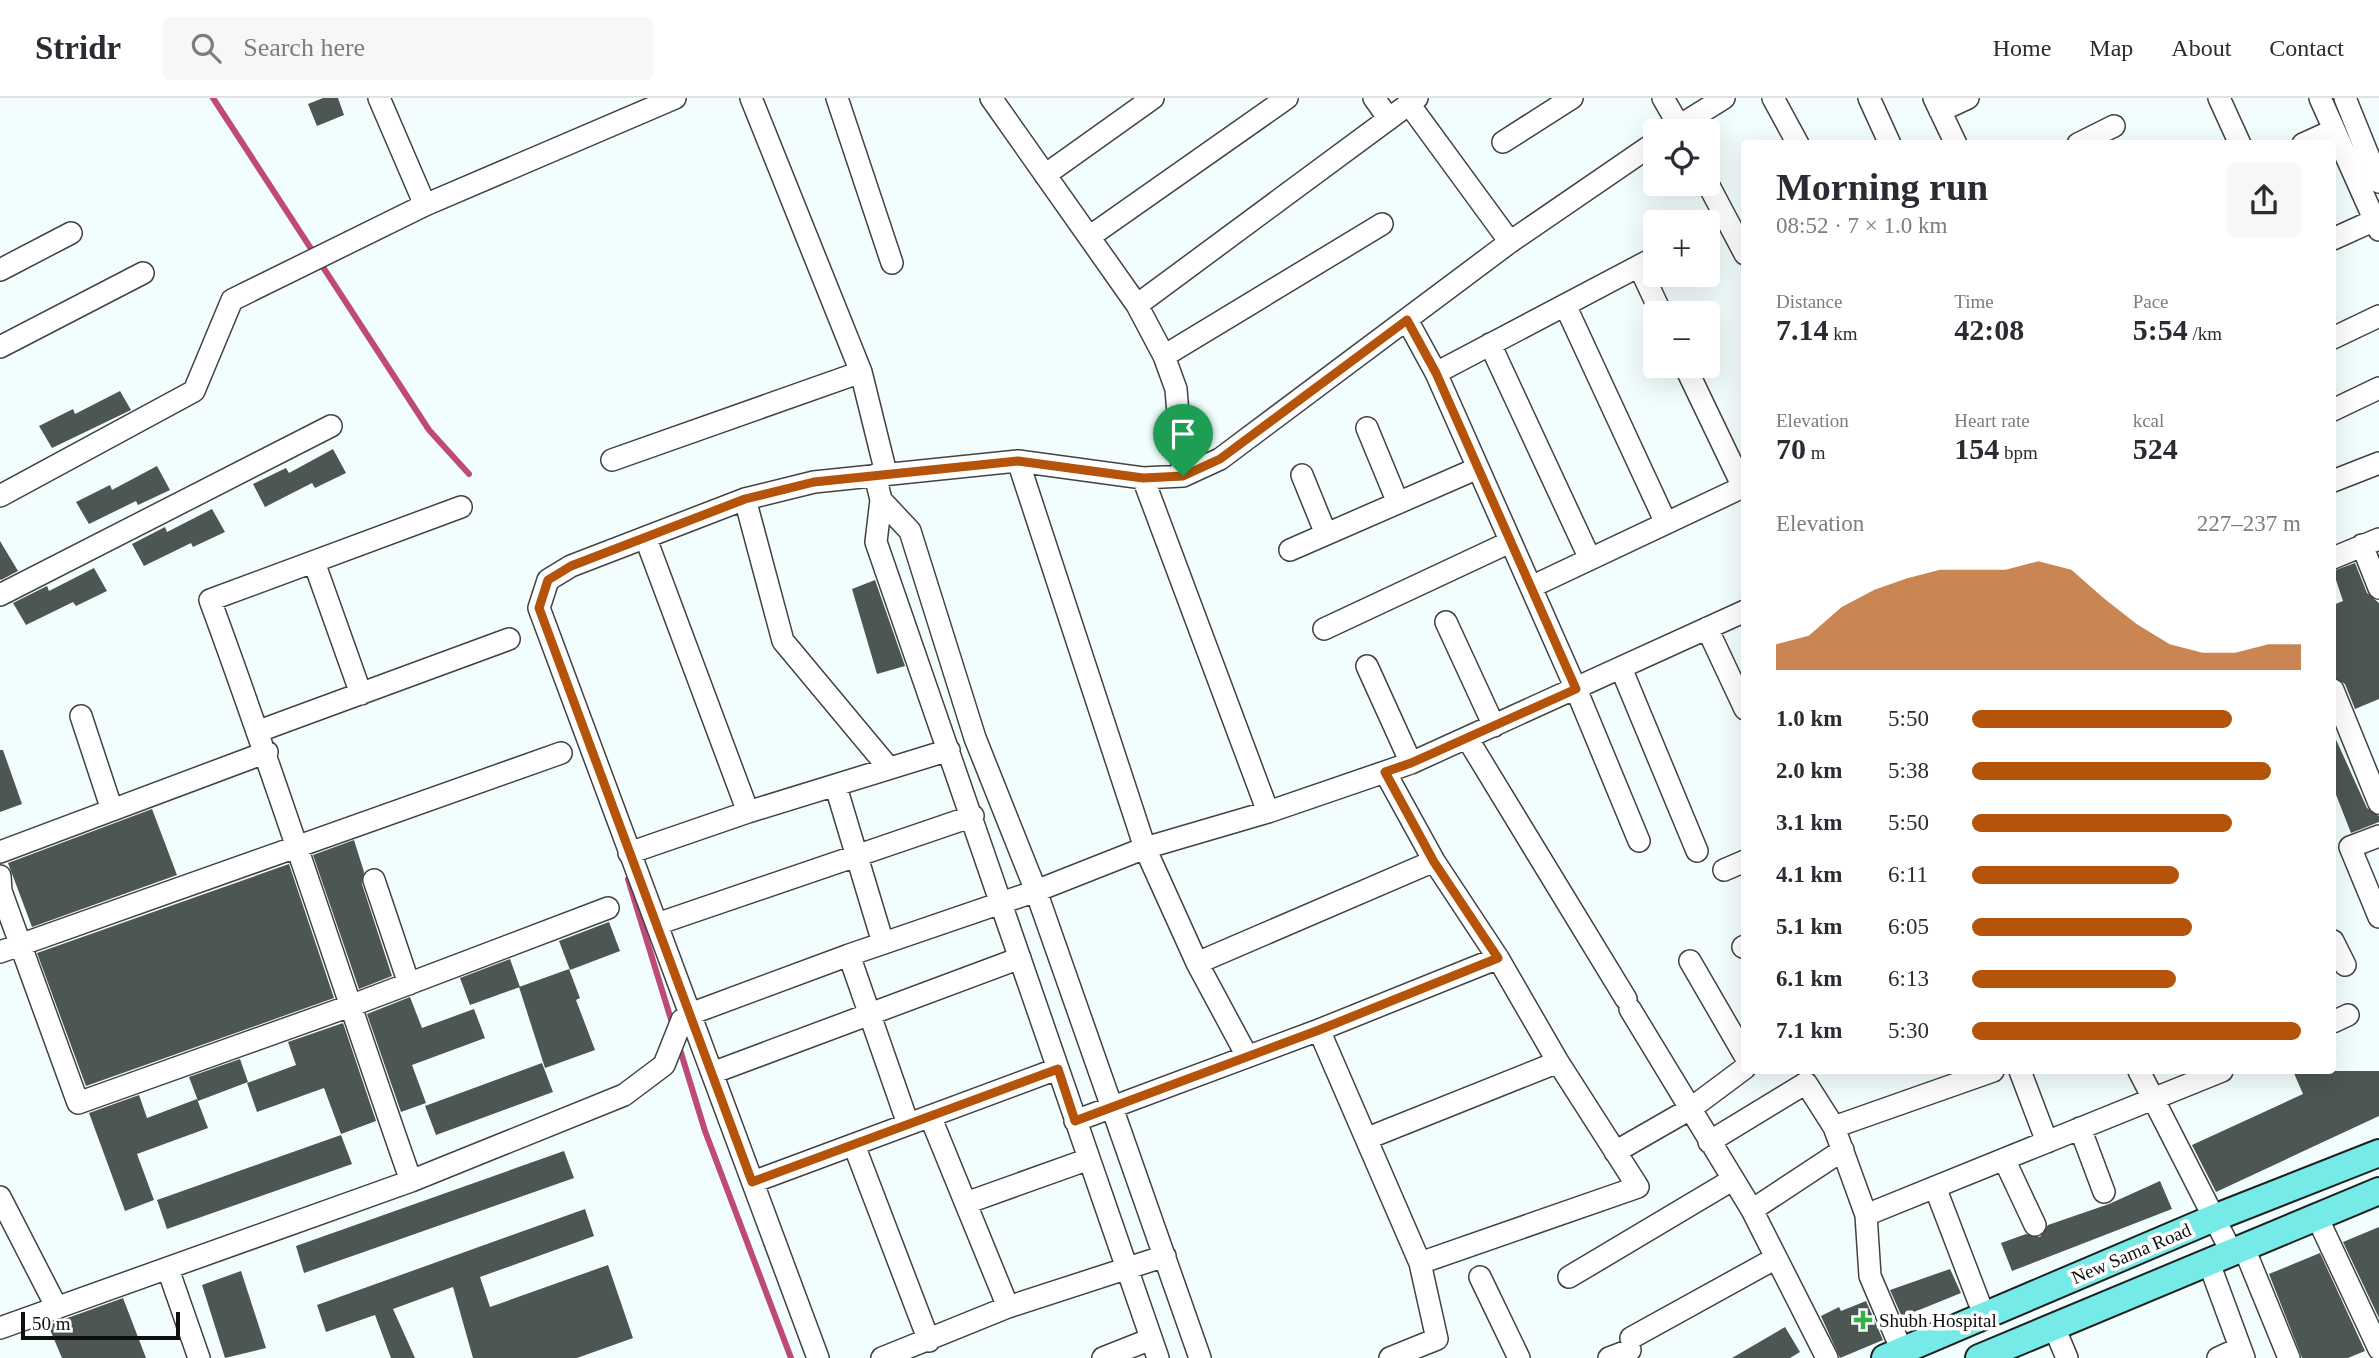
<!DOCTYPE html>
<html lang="en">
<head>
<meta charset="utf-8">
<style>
	body { margin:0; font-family:Georgia,serif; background:#f7f7f7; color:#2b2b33; height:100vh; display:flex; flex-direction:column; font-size:26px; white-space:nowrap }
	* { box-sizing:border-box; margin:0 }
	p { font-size:23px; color:#7c7c81 }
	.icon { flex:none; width:38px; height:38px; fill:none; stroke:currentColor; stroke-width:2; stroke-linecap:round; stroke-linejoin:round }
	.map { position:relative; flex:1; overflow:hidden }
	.sheet { position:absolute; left:1741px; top:42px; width:595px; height:934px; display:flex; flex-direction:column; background:#fff; border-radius:7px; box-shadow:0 7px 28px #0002 }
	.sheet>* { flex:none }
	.fabs { position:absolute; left:1643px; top:21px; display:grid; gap:14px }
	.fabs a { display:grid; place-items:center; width:77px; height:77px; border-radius:7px; background:#fff; box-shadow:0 7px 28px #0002; font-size:35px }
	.scale { position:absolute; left:21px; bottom:18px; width:159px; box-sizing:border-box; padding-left:7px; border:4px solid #0f0f0f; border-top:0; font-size:19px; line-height:24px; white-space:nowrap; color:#0f0f0f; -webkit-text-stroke:5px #fff; paint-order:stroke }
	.pin { position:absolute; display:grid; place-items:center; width:60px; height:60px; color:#fff; margin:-72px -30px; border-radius:50% 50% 50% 0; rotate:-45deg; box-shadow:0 0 7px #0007 }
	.pin .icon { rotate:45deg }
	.round { display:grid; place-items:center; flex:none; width:74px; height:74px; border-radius:7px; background:#f7f7f7 }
	.overview { display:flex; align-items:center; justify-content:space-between; height:119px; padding:0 35px }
	h1 { font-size:38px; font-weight:600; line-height:52px }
	.stats { display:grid; grid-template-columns:repeat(3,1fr); gap:10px; height:119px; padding:7px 35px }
	.stats div { display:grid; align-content:center }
	.stats b { font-size:30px; font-weight:600 }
	.stats small { font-size:19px; font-weight:400 }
	.stats p { font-size:19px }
	.chart { height:196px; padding:14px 35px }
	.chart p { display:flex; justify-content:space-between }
	.chart svg { width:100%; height:126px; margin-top:7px; fill:#b45309; opacity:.7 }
	ul { padding:0 35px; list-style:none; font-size:23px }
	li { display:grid; grid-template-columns:112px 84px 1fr; align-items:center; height:52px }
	li i { height:18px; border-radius:9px; background:#b45309 }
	header { display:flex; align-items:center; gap:42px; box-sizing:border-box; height:98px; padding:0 35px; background:#fff; border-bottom:2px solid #e1e1e2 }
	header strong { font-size:33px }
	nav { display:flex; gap:38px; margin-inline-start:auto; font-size:24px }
	.search { width:490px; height:63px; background:#f7f7f7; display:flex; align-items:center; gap:18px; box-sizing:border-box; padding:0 24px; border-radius:7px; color:#7c7c81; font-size:26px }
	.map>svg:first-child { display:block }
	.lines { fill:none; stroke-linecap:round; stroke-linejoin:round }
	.stream { stroke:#bf4a78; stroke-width:6 }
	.building { fill:#4c5652 }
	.minor-casing { stroke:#424242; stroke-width:24 }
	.major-casing { stroke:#202020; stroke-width:30 }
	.minor { stroke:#fff; stroke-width:21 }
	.major { stroke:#76eae7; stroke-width:26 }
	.route-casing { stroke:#fff; stroke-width:14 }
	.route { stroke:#b45309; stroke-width:9 }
	.poi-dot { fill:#35b14a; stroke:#fff; stroke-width:2.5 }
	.labels { text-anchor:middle; stroke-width:7; stroke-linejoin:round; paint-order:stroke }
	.street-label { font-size:19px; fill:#0f0f0f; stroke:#fff }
	.poi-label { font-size:19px; fill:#0f0f0f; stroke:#fff; text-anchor:start }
</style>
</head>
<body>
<header>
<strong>Stridr</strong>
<div class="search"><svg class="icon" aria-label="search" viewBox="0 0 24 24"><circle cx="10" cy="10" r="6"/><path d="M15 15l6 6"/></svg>Search here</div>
<nav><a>Home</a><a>Map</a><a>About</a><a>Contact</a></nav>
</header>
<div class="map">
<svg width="2379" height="1260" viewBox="0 0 2379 1260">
	<rect width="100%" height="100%" fill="#f2fdfe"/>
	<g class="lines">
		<path class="stream" d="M213 0 429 332 469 376
			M628 781 673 928
			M678 945 705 1033 791 1260"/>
	</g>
	<path class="building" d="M323 0H338L344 17 317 28 308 6Z
		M120 293 131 312 52 350 39 328 73 311 75 316Z
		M333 351 346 375 315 390 312 385 265 409 253 386 286 370 289 375Z
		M157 368 170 392 138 407 136 403 89 426 76 404 110 387 112 392Z
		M212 411 225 434 193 449 191 445 144 468 132 446 165 429 167 434Z
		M0 443 18 473 1 482 0 481Z
		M2355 465 2367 495 2379 505V601L2355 611 2345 586 2333 579V507L2343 503 2333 473Z
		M94 470 107 493 76 508 73 504 26 527 13 505 47 488 49 493Z
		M875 482 905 568 877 576 852 491Z
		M2333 635 2367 710 2379 718V724L2351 735 2333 689Z
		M0 652H3L22 706 0 714Z
		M152 711 177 777 32 829 8 765Z
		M354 742 364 774 362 786 392 878 359 891 313 757Z
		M289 766 334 900 86 988 37 855Z
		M609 824 620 853 570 872 559 843Z
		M510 861 520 889 470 907 460 880Z
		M569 871 580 900 576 902 595 952 545 970 519 889Z
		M410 899 422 930 474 911 485 940 412 967 426 1005 401 1014 367 916Z
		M343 925 376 1023 341 1036 324 990 257 1014 247 985 296 967 288 944Z
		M240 961 248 984 198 1003 189 979Z
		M542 965 553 994 436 1037 425 1008Z
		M2293 973H2379V1018L2216 1094 2192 1047 2303 996Z
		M139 997 147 1020 197 1001 208 1030 137 1056 154 1102 125 1113 89 1015Z
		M341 1037 352 1066 167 1131 157 1102Z
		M564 1053 574 1080 304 1175 296 1148Z
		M2160 1083 2172 1111 2012 1173 2001 1145 2026 1136 2040 1139 2048 1127 2109 1106Z
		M585 1111 594 1138 480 1179 490 1209 608 1167 633 1240 577 1260H473L453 1189 393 1211 415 1260H391L375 1217 326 1234 317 1207Z
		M2379 1129V1220L2343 1144Z
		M2320 1155 2365 1253 2348 1260H2302L2269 1176Z
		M1950 1171 1961 1195 1902 1219 1890 1192Z
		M241 1173 266 1250 225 1260 202 1187Z
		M123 1200 146 1260H62L48 1227Z
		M1866 1203 1883 1242 1840 1260 1821 1218 1839 1209 1841 1213Z
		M1785 1229 1800 1254 1790 1260H1732Z"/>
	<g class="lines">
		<defs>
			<path id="minor" d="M379 0 425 107
				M751 0 861 274 886 375
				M837 0 892 165
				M991 0 1137 207 1164 258 1176 291 1183 378
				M1374 0 1389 21
				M1663 0 1682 33
				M1773 0 1798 46
				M1869 0 1890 46
				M1934 0 1956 46
				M2219 0 2240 46
				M2320 0 2379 132
				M2345 0 2379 84
				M1409 6 1510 144
				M1940 13 1968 0
				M1671 33 1724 0
				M1503 44 1572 0
				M2078 46 2114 28
				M2303 46 2334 32
				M1045 77 1153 0
				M1708 86 1745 156
				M1089 139 1287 0
				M2333 141 2375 122
				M1639 168 1661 215
				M0 172 71 135
				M1137 207 1417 0
				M1565 207 1666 425
				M1407 222 1436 275 1576 591 1639 743
				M2333 240 2379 218
				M1490 246 1590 461
				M0 249 143 175
				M1164 258 1382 126
				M1685 268 1743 389
				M1436 275 1656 159
				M2333 312 2379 290
				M1367 330 1398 405
				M612 362 861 274
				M1018 363 1145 750 1197 865 1434 763
				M875 377 881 402 876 444 1158 1260
				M1302 377 1326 436
				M1143 380 1268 714
				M2333 383 2379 365
				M0 398 194 293 232 202 425 107 675 0
				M745 401 783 543 888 669
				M881 402 910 433 975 640 1036 793 1200 1260
				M646 441 748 714
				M2362 447 2379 490
				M1290 452 1478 370
				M2333 460 2379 441
				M314 464 361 596
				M1531 489 1745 388
				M0 497 331 328
				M1446 524 1494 628
				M1707 530 1745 611
				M1324 531 1510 444
				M1367 568 1411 665
				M1621 570 1697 753
				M2333 592 2379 705
				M81 618 112 712
				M259 633 509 541
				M1467 640 1626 901
				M1385 674 1434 763 1498 860 1558 964 1638 1089 1420 1165
				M836 689 883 845
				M2379 738 2350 749 2379 819
				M0 754 267 654
				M629 755 748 714 949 652
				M1724 772 1745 763
				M0 778 1 793 78 1005 350 908 608 810
				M374 782 409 886
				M657 826 973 718
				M2333 843 2345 867
				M1743 849 1745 848
				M0 854 561 655
				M849 857 908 1026
				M1690 863 1745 958
				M1197 865 1247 958
				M1630 911 1752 1112 1827 1260
				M2333 924 2348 917
				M1319 932 1420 1165 1437 1241 1390 1260
				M2020 973 2047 1044
				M2139 973 2232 1155
				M712 975 1020 860
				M930 1018 1008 1209
				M1075 1023 1319 932 1498 860
				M1834 1029 1993 973
				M2080 1030 2104 1094
				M1368 1040 1558 964
				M1709 1044 1806 985 1834 1029 1866 1117 1870 1178 1902 1253
				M854 1047 929 1243
				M1615 1054 1690 1011 1745 970
				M2004 1061 2035 1127
				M411 1083C343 890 281 694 210 502L461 409
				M753 1084 1057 971
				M1935 1089 1979 1204
				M0 1099 57 1210
				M966 1105 1089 1061
				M1752 1112 1843 1052
				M1866 1117 2222 973
				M2317 1119 2379 1251
				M2244 1150 2289 1260
				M2209 1165 2244 1260
				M168 1171 199 1260
				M1480 1179 1519 1260
				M1569 1179 1732 1082
				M2054 1229 2067 1260
				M0 1230 411 1083 624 997 664 967 682 922 690 916 849 857 1036 793 1145 750 1268 714 1411 665 1745 513
				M1631 1240 1776 1160
				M818 1260 539 510 548 482 571 468 745 401 814 384 1018 363 1143 380 1183 378 1220 361 1510 144 1656 44
				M882 1260 1008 1209 1165 1158
				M1103 1260 1151 1241
				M1609 1260 1630 1252
				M2218 1260 2240 1250"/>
			<path id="major" d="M1885 1260 2214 1120 2379 1055
				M1979 1260 2379 1093"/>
		</defs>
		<use href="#minor" class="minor-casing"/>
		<use href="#major" class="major-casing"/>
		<use href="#minor" class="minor"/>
		<use href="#major" class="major"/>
	</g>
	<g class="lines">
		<defs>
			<path id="route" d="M1407 222 1436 275 1576 591 1411 665 1385 674 1434 764 1498 860 1319 932 1075 1023 1058 971 752 1084 539 510 548 482 571 468 745 401 814 384 1018 363 1143 380 1183 378 1220 361Z"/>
		</defs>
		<use href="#route" class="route-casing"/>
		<use href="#route" class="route"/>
	</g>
	<path class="poi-dot" d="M1859.5 1211.5h7v7h7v7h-7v7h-7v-7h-7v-7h7z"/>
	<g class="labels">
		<g class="street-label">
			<text transform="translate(2131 1155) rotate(-23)" y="7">New Sama Road</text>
		</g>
		<g class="poi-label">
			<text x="1879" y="1229">Shubh Hospital</text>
		</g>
	</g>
</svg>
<div class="fabs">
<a><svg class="icon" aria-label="locate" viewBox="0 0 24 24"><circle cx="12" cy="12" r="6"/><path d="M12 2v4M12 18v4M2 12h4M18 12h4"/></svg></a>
<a>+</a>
<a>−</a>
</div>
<div class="scale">50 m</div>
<div class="pin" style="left:1183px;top:378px;background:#1e9e55"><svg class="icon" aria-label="arrive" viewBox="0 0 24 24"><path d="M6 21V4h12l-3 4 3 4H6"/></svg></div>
<section class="sheet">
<div class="overview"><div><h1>Morning run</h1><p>08:52 · 7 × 1.0 km</p></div><a class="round"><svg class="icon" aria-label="share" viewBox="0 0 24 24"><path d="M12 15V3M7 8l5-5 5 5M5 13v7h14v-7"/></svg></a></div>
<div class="stats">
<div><p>Distance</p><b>7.14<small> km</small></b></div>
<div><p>Time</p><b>42:08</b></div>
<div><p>Pace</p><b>5:54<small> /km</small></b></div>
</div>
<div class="stats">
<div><p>Elevation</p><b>70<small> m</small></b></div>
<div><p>Heart rate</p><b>154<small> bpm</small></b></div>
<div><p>kcal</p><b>524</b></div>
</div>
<div class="chart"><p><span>Elevation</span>227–237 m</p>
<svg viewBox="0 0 160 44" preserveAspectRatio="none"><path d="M0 44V35L10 32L20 22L30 16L40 12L50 9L60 9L70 9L80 6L90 9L100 19L110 28L120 35L130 38L140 38L150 35L160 35V44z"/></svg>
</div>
<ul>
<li><b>1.0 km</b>5:50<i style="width:79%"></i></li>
<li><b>2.0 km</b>5:38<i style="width:91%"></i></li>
<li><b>3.1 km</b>5:50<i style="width:79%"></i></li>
<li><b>4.1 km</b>6:11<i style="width:63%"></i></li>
<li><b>5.1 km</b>6:05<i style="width:67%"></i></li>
<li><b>6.1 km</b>6:13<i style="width:62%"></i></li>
<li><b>7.1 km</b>5:30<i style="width:100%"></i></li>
</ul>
</section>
</div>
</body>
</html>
